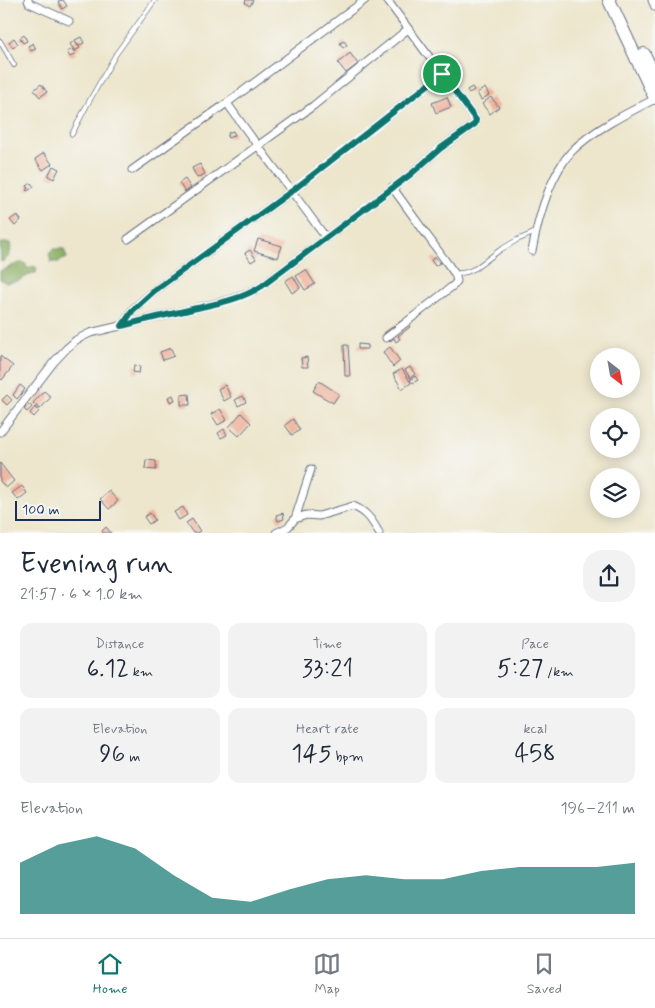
<!DOCTYPE html>
<html lang="en">
<head>
<meta charset="utf-8">
<style>
	body { margin:0; font-family:Mynerve,sans-serif; background:#f2f2f3; color:#1f2937; height:100vh; display:flex; flex-direction:column; font-size:19px; white-space:nowrap }
	* { box-sizing:border-box; margin:0 }
	p { font-size:16px; color:#747a83 }
	.icon { flex:none; width:28px; height:28px; fill:none; stroke:currentColor; stroke-width:2; stroke-linecap:round; stroke-linejoin:round }
	.map { position:relative; height:533px; overflow:hidden }
	.drawer { display:flex; flex-direction:column; background:#fff; flex:1 }
	.drawer>* { flex:none }
	.needle { width:32px; rotate:149deg }
	.tools { position:absolute; left:590px; top:348px; display:grid; gap:10px }
	.tools a { display:grid; place-items:center; width:50px; height:50px; border-radius:50%; background:#fff; box-shadow:0 2px 12px #0003; font-size:25px }
	.scale { position:absolute; left:15px; bottom:12px; width:86px; box-sizing:border-box; padding-left:5px; border:2px solid #1b2f5e; border-top:0; font-size:14px; line-height:18px; white-space:nowrap; color:#1b2f5e; -webkit-text-stroke:4px #f6f6f2; paint-order:stroke }
	.pin { position:absolute; display:grid; place-items:center; width:42px; height:42px; color:#fff; margin:-21px; border:2px solid #fff; border-radius:50%; box-shadow:0 1px 5px #0007 }
	.round { display:grid; place-items:center; flex:none; width:52px; height:52px; border-radius:20px; background:#f2f2f3 }
	.headline { display:flex; align-items:center; justify-content:space-between; height:85px; padding:0 20px }
	h1 { font-size:28px; font-weight:600; line-height:38px }
	.metrics { display:grid; grid-template-columns:repeat(3,1fr); gap:8px; height:85px; padding:5px 20px }
	.metrics div { display:grid; align-content:center; border-radius:12px; background:#f2f2f3; text-align:center }
	.metrics b { font-size:25px; font-weight:600 }
	.metrics small { font-size:14px; font-weight:400 }
	.metrics p { font-size:14px }
	.chart { height:140px; padding:10px 20px }
	.chart p { display:flex; justify-content:space-between }
	.chart svg { width:100%; height:90px; margin-top:5px; fill:#0f766e; opacity:.7 }
	.tabs { display:flex; justify-content:space-around; align-items:center; height:70px; border-top:1px solid #e0e1e3; background:#fff; font-size:14px; color:#747a83 }
	.tabs a { display:grid; justify-items:center; gap:2px }
	.tabs .current { color:#0f766e }
	.map>svg:first-child { display:block }
	.forest { fill:#89ad62; stroke:#526e60 }
	.building { fill:#eeb39c }
	.lines { fill:none; stroke-linecap:round; stroke-linejoin:round }
	.lane-casing { stroke:#646f84; stroke-width:5.5 }
	.street-casing { stroke:#646f84; stroke-width:9 }
	.highway-casing { stroke:#646f84; stroke-width:14 }
	.lane { stroke:#fff; stroke-width:4 }
	.street { stroke:#fff; stroke-width:7 }
	.highway { stroke:#fff; stroke-width:12 }
	.route-casing { stroke:#fff; stroke-width:10 }
	.route { stroke:#0f766e; stroke-width:6 }
</style>
</head>
<body>
<div class="map">
<svg width="655" height="533" viewBox="0 0 655 533">
	<rect width="100%" height="100%" fill="#f6f6f2"/>
	<filter id="ink" filterUnits="userSpaceOnUse"><feTurbulence type="fractalNoise" baseFrequency=".02" numOctaves="2"/><feDisplacementMap in="SourceGraphic" scale="10" xChannelSelector="R" yChannelSelector="G"/><feConvolveMatrix kernelMatrix="1 2 1 2 8 2 1 2 1" color-interpolation-filters="sRGB"/></filter>
	<filter id="wash" filterUnits="userSpaceOnUse"><feTurbulence type="fractalNoise" baseFrequency=".0096" numOctaves="4" result="noise"/><feDisplacementMap in="SourceGraphic" scale="20" xChannelSelector="R" yChannelSelector="G"/><feGaussianBlur stdDeviation="1.12" result="paint"/><feColorMatrix in="noise" values="0 0 0 0 0 0 0 0 0 0 0 0 0 0 0 0 0 1.4 0 .05"/><feComposite in="paint" operator="in"/></filter>
	<g filter="url(#wash)">
		<rect width="100%" height="100%" fill="#ede6cc"/>
		<path class="forest" d="M0 243H10C12 252 10 258 1 262Z
			M53 249H64L67 258 58 262H51L49 254Z
			M19 263H25L28 269 33 266 37 268 36 273H33L18 281 6 283 0 279V271Z"/>
		<g id="blocks">
			<path class="building" d="M63 0 67 6 62 9 58 1Z
				M246 0H253L250 6 245 3Z
				M24 35 27 41 23 43 20 38Z
				M81 37 84 43 78 46 75 40Z
				M14 38 18 44 13 48 9 42Z
				M74 41 80 48 75 51 70 44Z
				M344 41 347 45 343 48 340 43Z
				M33 43 36 49 31 51 28 46Z
				M72 49 76 54 70 57 67 52Z
				M350 53 358 64 346 73 338 63Z
				M41 84 47 92 40 97 34 90Z
				M472 87 474 90 469 93 467 90Z
				M485 88 489 95 481 100 477 93Z
				M447 97 451 107 436 113 432 103Z
				M491 97 499 107 490 114 482 104Z
				M233 131 235 135 228 138 227 136 229 135 228 133Z
				M44 153 52 164 43 170 35 159Z
				M200 164 205 174 197 178 192 168Z
				M53 166 59 169 54 179 48 176Z
				M185 179 191 188 185 192 179 183Z
				M31 183 34 187 27 191 26 190 28 188 27 186Z
				M17 215 21 220 15 226 10 220Z
				M258 239 282 246 278 258 254 251Z
				M250 250 256 259 251 262 245 253Z
				M435 257 440 263 435 266 431 260Z
				M306 270 315 284 305 290 296 276Z
				M293 276 300 288 292 293 285 281Z
				M404 319 410 327 398 336 400 339 396 342 394 338 390 341 384 333Z
				M358 344 368 345V349H358Z
				M344 345H348L350 376H345Z
				M390 347 400 361 393 367 383 352Z
				M171 348 174 356 163 360 160 352Z
				M0 356 13 366 2 380 0 378Z
				M307 357 308 367H302L301 358Z
				M134 365 140 366 139 373 133 372Z
				M410 367 415 374 410 378 405 370Z
				M402 369 411 383 402 389 393 374Z
				M415 376 418 380 413 383 410 380Z
				M319 381 339 394 333 403 313 391Z
				M20 385 25 389 17 399 13 395Z
				M225 385 231 397 224 401 218 389Z
				M44 391 51 397 40 409 33 403Z
				M189 394 190 405H181V395Z
				M7 395 12 400 7 405 2 400Z
				M173 395 175 400 170 402 168 397Z
				M243 396 246 402 238 406 235 400Z
				M29 404 32 407 27 412 24 409Z
				M35 407 39 411 34 417 30 413Z
				M220 409 227 420 218 425 211 414Z
				M241 413 251 423 239 436 229 427Z
				M293 419 300 430 292 435 285 425Z
				M224 429 227 435 221 438 218 433Z
				M146 460 156 461V470L145 469Z
				M0 463 14 481 6 488 0 481Z
				M22 486 27 493 18 500 12 493Z
				M109 491 118 501 109 509 100 499Z
				M183 507 187 515 179 520 174 512Z
				M150 513 155 520 149 524 144 517Z
				M283 513 284 519 278 521 276 515Z
				M192 519 200 531 196 533H193L186 523Z
				M106 527 111 533H103L102 531Z"/>
		</g>
	</g>
	<g filter="url(#ink)">
		<use href="#blocks" fill-opacity="0" stroke="#646f84" stroke-width="1"/>
		<g class="lines">
			<defs>
				<path id="lane" d="M0 41 14 65
					M72 134 87 105 116 54 155 0
					M455 274 467 272 476 268 500 250 517 240 536 232"/>
				<path id="street" d="M28 0 29 3 69 21
					M652 0 655 7
					M227 103C259 149 293 192 326 238
					M132 170 227 103 365 0
					M128 239 313 106 408 29
					M532 251C538 219 549 177 571 152 591 131 629 112 655 99
					M122 326 133 309 154 291 292 191 442 74
					M386 338 454 285 457 281 455 274 392 187
					M0 432 53 363 66 349 76 340 90 333 218 303C234 299 248 295 262 286L411 174 441 148 475 124 476 120 387 0
					M295 519 306 515 319 516 353 506C367 512 372 520 379 533
					M276 533 288 527 295 519 311 469"/>
				<path id="highway" d="M609 0 655 98
					M644 54 655 77"/>
			</defs>
			<use href="#lane" class="lane-casing"/>
			<use href="#street" class="street-casing"/>
			<use href="#highway" class="highway-casing"/>
			<use href="#lane" class="lane"/>
			<use href="#street" class="street"/>
			<use href="#highway" class="highway"/>
		</g>
	</g>
	<g class="lines" filter="url(#ink)">
		<defs>
			<path id="route" d="M442 74 476 120 475 124 441 148 411 174 262 286C242 299 220 303 197 308 172 314 147 319 122 326L133 310 154 291 292 191Z"/>
		</defs>
		<use href="#route" class="route-casing"/>
		<use href="#route" class="route"/>
	</g>
</svg>
<div class="tools">
<a><svg class="needle" viewBox="-14 -14 28 28"><path d="M0-13l5 13h-10z" fill="#e53935"/><path d="M0 13l5-13h-10z" fill="#747a83"/></svg></a>
<a><svg class="icon" aria-label="locate" viewBox="0 0 24 24"><circle cx="12" cy="12" r="6"/><path d="M12 2v4M12 18v4M2 12h4M18 12h4"/></svg></a>
<a><svg class="icon" aria-label="layers" viewBox="0 0 24 24"><path d="M12 4l9 5-9 5-9-5zM3 14l9 5 9-5"/></svg></a>
</div>
<div class="scale">100 m</div>
<div class="pin" style="left:442px;top:74px;background:#1e9e55"><svg class="icon" aria-label="arrive" viewBox="0 0 24 24"><path d="M6 21V4h12l-3 4 3 4H6"/></svg></div>
</div>
<section class="drawer">
<div class="headline"><div><h1>Evening run</h1><p>21:57 · 6 × 1.0 km</p></div><a class="round"><svg class="icon" aria-label="share" viewBox="0 0 24 24"><path d="M12 15V3M7 8l5-5 5 5M5 13v7h14v-7"/></svg></a></div>
<div class="metrics">
<div><p>Distance</p><b>6.12<small> km</small></b></div>
<div><p>Time</p><b>33:21</b></div>
<div><p>Pace</p><b>5:27<small> /km</small></b></div>
</div>
<div class="metrics">
<div><p>Elevation</p><b>96<small> m</small></b></div>
<div><p>Heart rate</p><b>145<small> bpm</small></b></div>
<div><p>kcal</p><b>458</b></div>
</div>
<div class="chart"><p><span>Elevation</span>196–211 m</p>
<svg viewBox="0 0 160 44" preserveAspectRatio="none"><path d="M0 44V19L10 10L20 6L30 12L40 25L50 36L60 38L70 32L80 27L90 25L100 27L110 27L120 23L130 21L140 21L150 21L160 19V44z"/></svg>
</div>
</section>
<nav class="tabs">
<a class="current"><svg class="icon" aria-label="home" viewBox="0 0 24 24"><path d="M3 11l9-7 9 7M6 9v11h12V9"/></svg>Home</a>
<a><svg class="icon" aria-label="map" viewBox="0 0 24 24"><path d="M3 6l6-2 6 2 6-2v14l-6 2-6-2-6 2zM9 4v14M15 6v14"/></svg>Map</a>
<a><svg class="icon" aria-label="saved" viewBox="0 0 24 24"><path d="M7 4h10v16l-5-4-5 4z"/></svg>Saved</a>
</nav>
</body>
</html>
